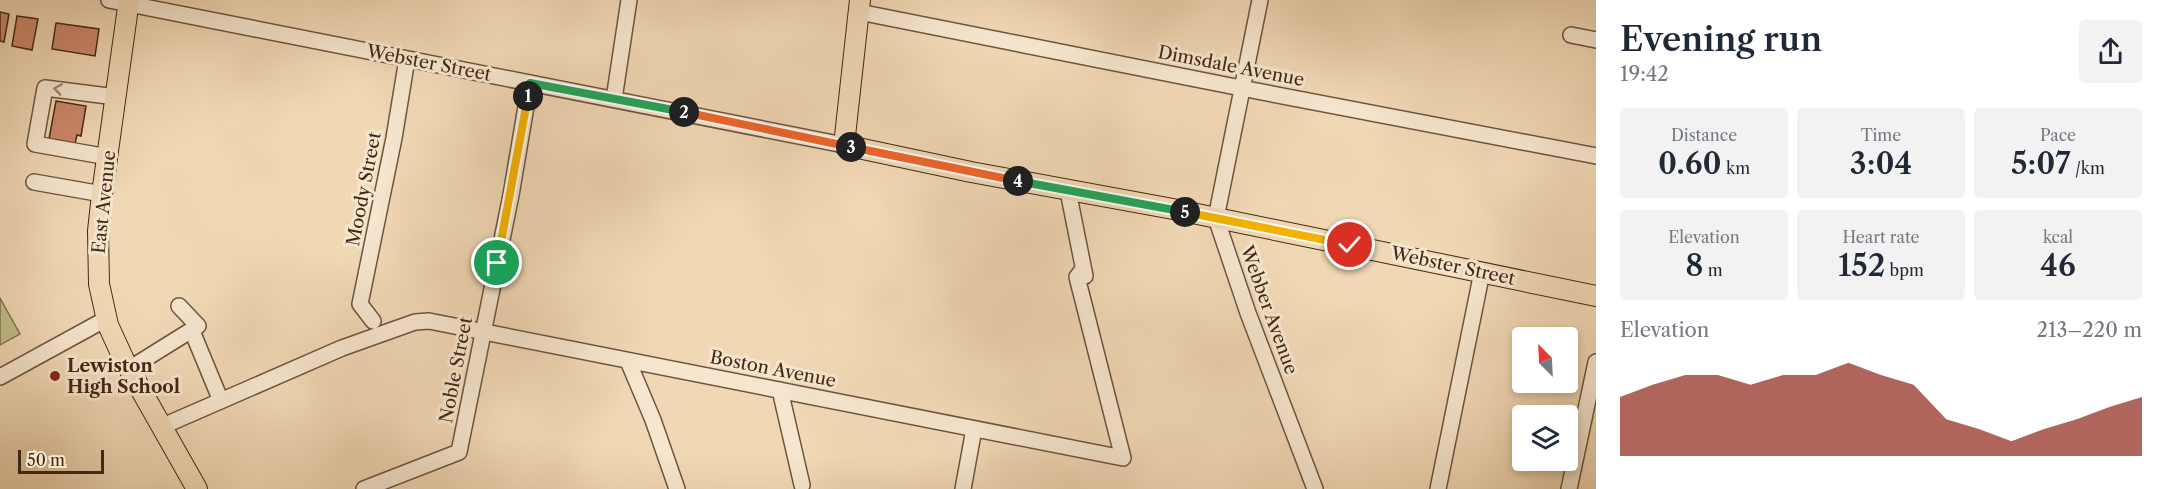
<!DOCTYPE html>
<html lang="en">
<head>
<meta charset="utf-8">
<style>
	body { margin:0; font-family:"Libre Caslon Text",serif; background:#f2f2f3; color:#1f2937; height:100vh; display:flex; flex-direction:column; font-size:22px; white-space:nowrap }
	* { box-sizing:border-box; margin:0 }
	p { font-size:20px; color:#747a83 }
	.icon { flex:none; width:33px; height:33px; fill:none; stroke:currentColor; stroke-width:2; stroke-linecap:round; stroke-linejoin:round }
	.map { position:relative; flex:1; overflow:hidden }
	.details { display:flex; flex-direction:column; background:#fff; width:570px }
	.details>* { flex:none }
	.needle { width:39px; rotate:336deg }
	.buttons { position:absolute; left:1512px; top:327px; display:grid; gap:12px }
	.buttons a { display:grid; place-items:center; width:66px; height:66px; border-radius:6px; background:#fff; box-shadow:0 3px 9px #0003; font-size:30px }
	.scale { position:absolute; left:18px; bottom:15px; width:86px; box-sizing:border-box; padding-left:6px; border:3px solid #422815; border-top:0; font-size:16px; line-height:21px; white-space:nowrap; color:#422815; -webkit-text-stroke:4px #f6e6cf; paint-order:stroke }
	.pin { position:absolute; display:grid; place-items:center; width:51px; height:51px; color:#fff; margin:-26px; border:3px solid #fff; border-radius:50%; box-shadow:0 2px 6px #0007 }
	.km { position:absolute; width:30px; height:30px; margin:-15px; border-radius:50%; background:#222; color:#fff; font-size:16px; line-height:30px; text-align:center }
	.round { display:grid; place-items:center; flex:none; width:63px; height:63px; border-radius:6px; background:#f2f2f3 }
	.overview { display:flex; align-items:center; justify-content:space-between; height:102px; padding:0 24px }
	h1 { font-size:33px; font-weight:600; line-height:45px }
	.stats { display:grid; grid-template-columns:repeat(3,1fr); gap:9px; height:102px; padding:6px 24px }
	.stats div { display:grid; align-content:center; border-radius:6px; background:#f2f2f3; text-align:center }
	.stats b { font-size:30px; font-weight:600 }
	.stats small { font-size:16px; font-weight:400 }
	.stats p { font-size:16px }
	.chart { height:168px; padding:12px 24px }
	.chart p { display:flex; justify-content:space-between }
	.chart svg { width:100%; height:108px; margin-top:6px; fill:#8f2418; opacity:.7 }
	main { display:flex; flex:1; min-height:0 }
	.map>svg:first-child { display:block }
	.green { fill:#bebe8b; stroke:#807350; stroke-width:1.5 }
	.building { fill:#cd876b; stroke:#422815; stroke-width:1.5 }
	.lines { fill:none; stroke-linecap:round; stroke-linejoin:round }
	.minor-casing { stroke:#6e543d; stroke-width:18 }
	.major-casing { stroke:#422815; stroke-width:22 }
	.minor { stroke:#f6e6cf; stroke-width:15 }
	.major { stroke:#f1d8b5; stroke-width:20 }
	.oneway { stroke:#9c8772 }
	.split-1-casing { stroke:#fff; stroke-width:12 }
	.split-2-casing { stroke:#fff; stroke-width:12 }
	.split-3-casing { stroke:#fff; stroke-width:12 }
	.split-4-casing { stroke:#fff; stroke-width:12 }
	.split-5-casing { stroke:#fff; stroke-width:12 }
	.split-6-casing { stroke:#fff; stroke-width:12 }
	.split-1 { stroke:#f5b400; stroke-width:8 }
	.split-2 { stroke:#22a559; stroke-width:8 }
	.split-3 { stroke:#f0652b; stroke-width:8 }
	.split-4 { stroke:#f0652b; stroke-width:8 }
	.split-5 { stroke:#22a559; stroke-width:8 }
	.split-6 { stroke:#f5b400; stroke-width:8 }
	.poi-dot { fill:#8f2418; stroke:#f6e6cf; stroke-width:2 }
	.labels { text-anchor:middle; stroke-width:6; stroke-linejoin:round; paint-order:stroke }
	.street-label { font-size:18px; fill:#422815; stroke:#f6e6cf }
	.poi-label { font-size:18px; font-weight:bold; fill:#422815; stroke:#f6e6cf; text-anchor:start }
</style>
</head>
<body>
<main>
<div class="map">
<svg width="1596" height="489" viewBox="0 0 1596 489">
	<rect width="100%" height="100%" fill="#f1d8b5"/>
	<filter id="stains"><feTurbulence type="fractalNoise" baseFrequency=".00333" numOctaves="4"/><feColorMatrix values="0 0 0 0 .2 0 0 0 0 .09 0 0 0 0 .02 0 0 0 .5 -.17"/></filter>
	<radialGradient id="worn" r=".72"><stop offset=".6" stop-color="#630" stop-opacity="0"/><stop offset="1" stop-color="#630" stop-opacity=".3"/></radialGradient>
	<path class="green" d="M0 298 20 334 0 345Z"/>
	<path class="building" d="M0 12 9 14 4 42 0 41Z
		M17 16 38 19 32 50 12 46Z
		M56 23 99 29 95 56 52 49Z
		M56 101 86 106 81 136 77 135 75 144 49 139Z"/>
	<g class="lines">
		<defs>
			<path id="minor" d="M109 0 844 145
				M1260 0 1216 218 1248 313 1315 489
				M859 12 1241 88 1596 156
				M1571 35 1596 40
				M614 99 629 0
				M108 157 35 144 45 88 116 97
				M34 182 102 194
				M1068 191 1085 276
				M373 321 360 304 394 138 407 59
				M192 331 221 401
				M628 361 653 420 677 489
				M129 369 198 326 179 306
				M0 377 106 319
				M780 390 802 485
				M163 426 342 348 415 322 429 321 1123 458 1077 277 1083 269
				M364 489 459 452 511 195 530 83
				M963 489 974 429
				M1438 489 1482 272
				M1569 489 1596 362"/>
			<path id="major" d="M129 0 102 194 98 231 99 284 108 325 124 360 197 489
				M860 0 844 145 971 172 1173 209 1596 296"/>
		</defs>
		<use href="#minor" class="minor-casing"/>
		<use href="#major" class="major-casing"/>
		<use href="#minor" class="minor"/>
		<use href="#major" class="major"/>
	</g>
	<defs><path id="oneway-chevron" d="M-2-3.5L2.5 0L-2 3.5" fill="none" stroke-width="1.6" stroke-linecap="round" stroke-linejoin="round" transform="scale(1.5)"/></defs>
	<use class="oneway" href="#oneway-chevron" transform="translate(58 89) rotate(-172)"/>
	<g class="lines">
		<defs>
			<path id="split-1" d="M497 263 528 96"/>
			<path id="split-2" d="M528 96 530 83 684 112"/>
			<path id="split-3" d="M684 112 851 147"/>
			<path id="split-4" d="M851 147 1018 181"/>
			<path id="split-5" d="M1018 181 1185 212"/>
			<path id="split-6" d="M1185 212 1350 245"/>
		</defs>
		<use href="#split-1" class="split-1-casing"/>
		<use href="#split-2" class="split-2-casing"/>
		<use href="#split-3" class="split-3-casing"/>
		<use href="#split-4" class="split-4-casing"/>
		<use href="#split-5" class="split-5-casing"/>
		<use href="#split-6" class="split-6-casing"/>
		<use href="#split-1" class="split-1"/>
		<use href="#split-2" class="split-2"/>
		<use href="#split-3" class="split-3"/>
		<use href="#split-4" class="split-4"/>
		<use href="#split-5" class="split-5"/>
		<use href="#split-6" class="split-6"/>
	</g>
	<circle class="poi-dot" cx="55" cy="376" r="6"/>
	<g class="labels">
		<g class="street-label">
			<text transform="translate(429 63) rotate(11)" y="6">Webster Street</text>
			<text transform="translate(1231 66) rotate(11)" y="6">Dimsdale Avenue</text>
			<text transform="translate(364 189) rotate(-79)" y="6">Moody Street</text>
			<text transform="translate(104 202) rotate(-84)" y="6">East Avenue</text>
			<text transform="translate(1453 266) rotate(12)" y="6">Webster Street</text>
			<text transform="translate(1269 310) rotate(70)" y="6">Webber Avenue</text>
			<text transform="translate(773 369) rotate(11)" y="6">Boston Avenue</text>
			<text transform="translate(456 370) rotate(-79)" y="6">Noble Street</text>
		</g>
		<g class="poi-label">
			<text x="67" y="372">Lewiston<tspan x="67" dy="21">High School</tspan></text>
		</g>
	</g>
	<rect width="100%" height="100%" filter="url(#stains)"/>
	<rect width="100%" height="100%" fill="url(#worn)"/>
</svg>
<div class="buttons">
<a><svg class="needle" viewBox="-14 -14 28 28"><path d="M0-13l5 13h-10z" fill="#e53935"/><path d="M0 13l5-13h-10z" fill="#747a83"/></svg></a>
<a><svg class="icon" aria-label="layers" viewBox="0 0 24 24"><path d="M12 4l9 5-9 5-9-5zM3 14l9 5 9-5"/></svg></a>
</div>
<div class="scale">50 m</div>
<div class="pin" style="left:497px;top:263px;background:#1e9e55"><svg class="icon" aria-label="arrive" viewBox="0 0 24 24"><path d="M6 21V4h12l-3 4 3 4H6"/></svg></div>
<div class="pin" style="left:1350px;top:245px;background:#d93025"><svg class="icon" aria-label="check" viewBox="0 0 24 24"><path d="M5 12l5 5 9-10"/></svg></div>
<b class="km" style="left:528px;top:96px">1</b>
<b class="km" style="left:684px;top:112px">2</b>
<b class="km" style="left:851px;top:147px">3</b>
<b class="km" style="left:1018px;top:181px">4</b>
<b class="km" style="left:1185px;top:212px">5</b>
</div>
<section class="details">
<div class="overview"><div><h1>Evening run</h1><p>19:42</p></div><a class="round"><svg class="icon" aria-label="share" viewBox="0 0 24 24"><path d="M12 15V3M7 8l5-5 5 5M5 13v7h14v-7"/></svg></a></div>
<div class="stats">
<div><p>Distance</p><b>0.60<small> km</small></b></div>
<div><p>Time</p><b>3:04</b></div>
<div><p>Pace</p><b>5:07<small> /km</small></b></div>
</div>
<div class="stats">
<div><p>Elevation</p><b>8<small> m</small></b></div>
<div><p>Heart rate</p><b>152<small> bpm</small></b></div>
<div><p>kcal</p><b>46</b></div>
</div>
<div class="chart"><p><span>Elevation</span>213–220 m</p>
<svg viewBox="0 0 160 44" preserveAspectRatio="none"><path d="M0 44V20L10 15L20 11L30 11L40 15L50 11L60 11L70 6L80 11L90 15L100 29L110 33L120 38L130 33L140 29L150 24L160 20V44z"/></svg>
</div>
</section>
</main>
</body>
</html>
